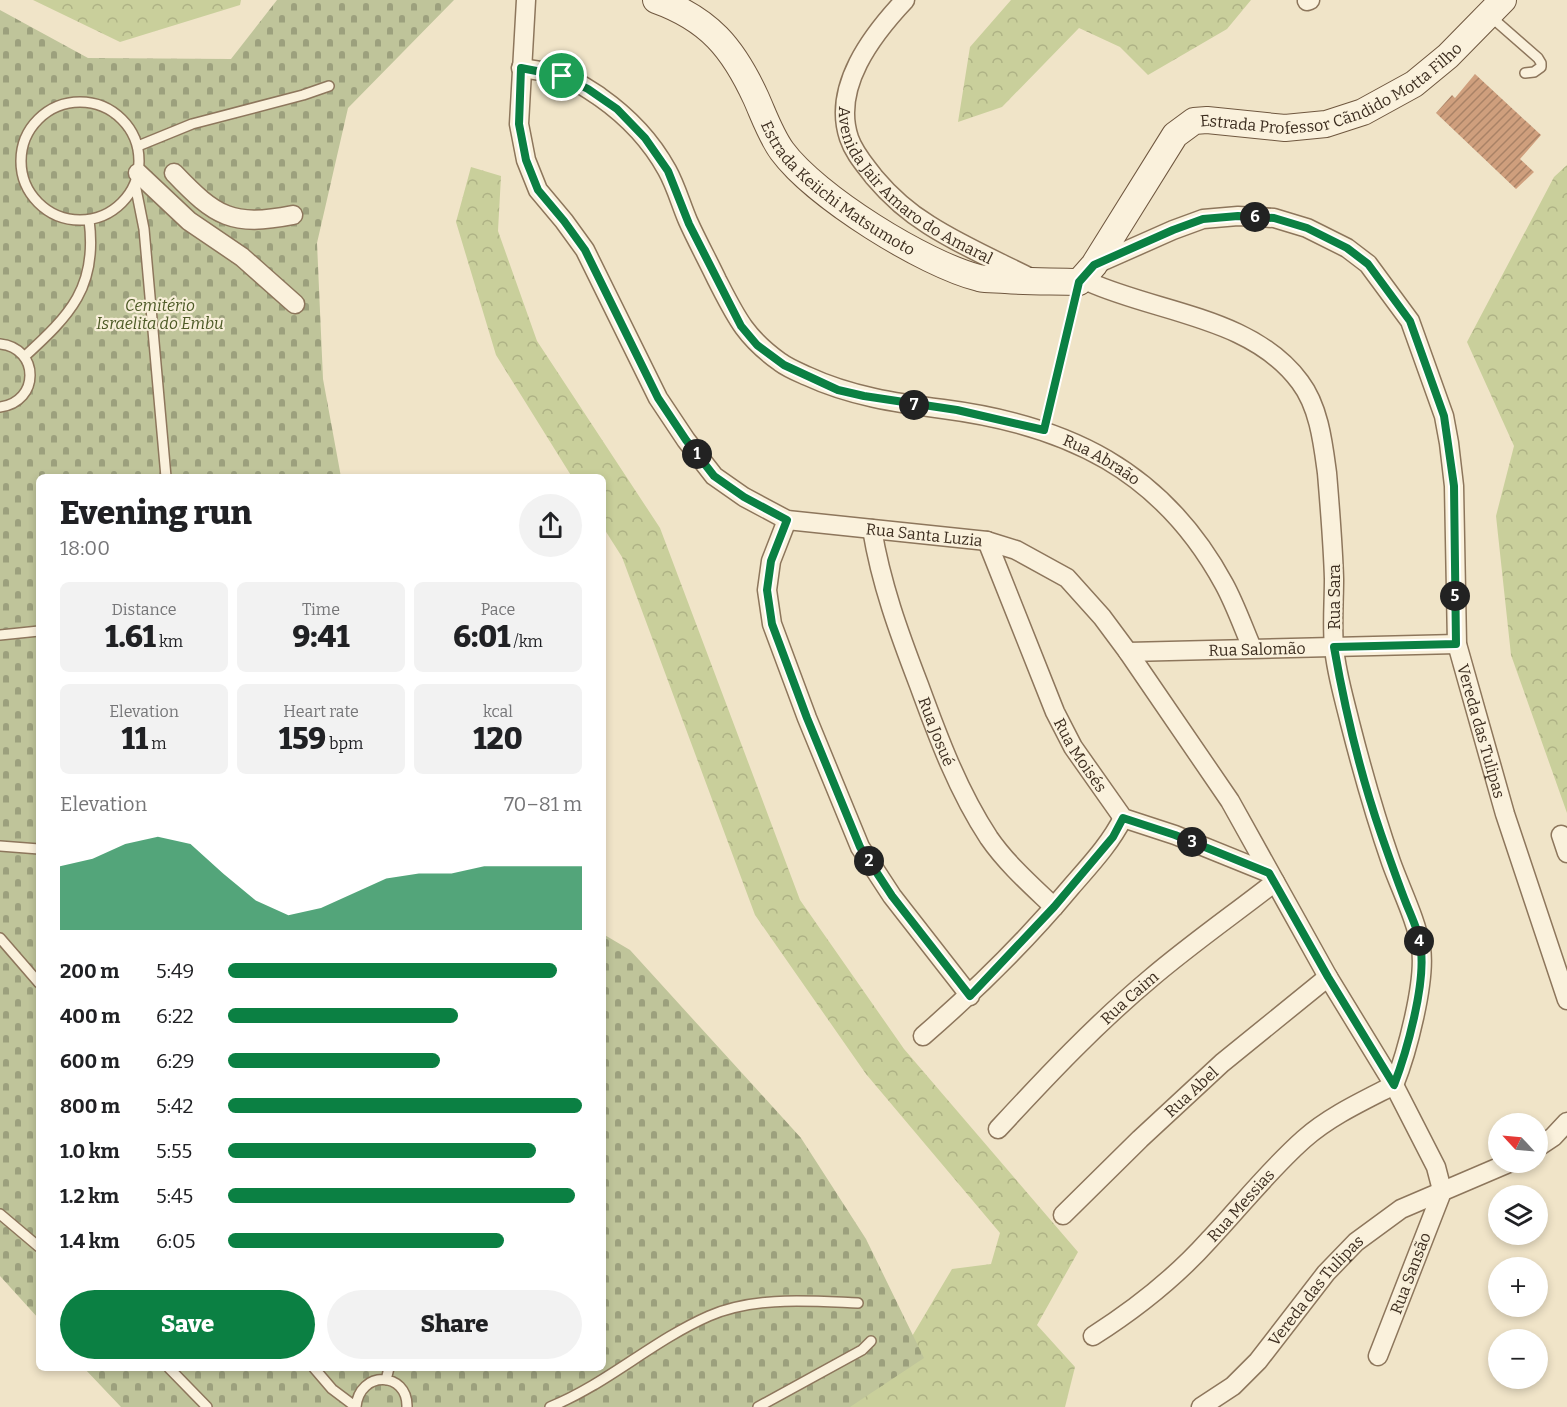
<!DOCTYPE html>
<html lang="en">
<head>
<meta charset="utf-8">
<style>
	body { margin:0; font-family:Bitter,serif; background:#f2f2f2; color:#202124; height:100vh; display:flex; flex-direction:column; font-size:22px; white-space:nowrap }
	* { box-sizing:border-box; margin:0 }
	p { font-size:20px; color:#757577 }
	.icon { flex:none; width:33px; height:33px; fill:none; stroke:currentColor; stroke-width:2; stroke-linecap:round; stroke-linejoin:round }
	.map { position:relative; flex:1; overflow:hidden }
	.details { position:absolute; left:36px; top:474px; width:570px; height:897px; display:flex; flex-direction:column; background:#fff; border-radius:9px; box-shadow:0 3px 9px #0003 }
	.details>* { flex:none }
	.needle { width:39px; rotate:296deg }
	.controls { position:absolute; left:1488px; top:1113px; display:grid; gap:12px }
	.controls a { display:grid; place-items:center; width:60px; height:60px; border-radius:50%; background:#fff; box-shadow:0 3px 9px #0003; font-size:30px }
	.pin { position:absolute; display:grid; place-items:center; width:51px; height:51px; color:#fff; margin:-26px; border:3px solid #fff; border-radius:50%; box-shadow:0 2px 6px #0007 }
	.km { position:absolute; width:30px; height:30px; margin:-15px; border-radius:50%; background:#222; color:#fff; font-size:16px; line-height:30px; text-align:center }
	.round { display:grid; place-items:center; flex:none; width:63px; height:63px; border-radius:32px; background:#f2f2f2 }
	.overview { display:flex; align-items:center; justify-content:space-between; height:102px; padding:0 24px }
	h1 { font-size:33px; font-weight:800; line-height:45px }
	.metrics { display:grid; grid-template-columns:repeat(3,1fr); gap:9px; height:102px; padding:6px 24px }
	.metrics div { display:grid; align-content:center; border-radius:9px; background:#f2f2f2; text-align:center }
	.metrics b { font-size:30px; font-weight:800 }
	.metrics small { font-size:16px; font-weight:400 }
	.metrics p { font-size:16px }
	.chart { height:168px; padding:12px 24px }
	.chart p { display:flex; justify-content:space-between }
	.chart svg { width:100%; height:108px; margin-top:6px; fill:#0b8043; opacity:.7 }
	.action { display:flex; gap:12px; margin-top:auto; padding:12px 24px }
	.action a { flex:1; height:69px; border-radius:36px; background:#0b8043; color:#fff; font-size:24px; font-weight:800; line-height:69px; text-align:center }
	.action a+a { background:#f2f2f2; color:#202124 }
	ul { padding:0 24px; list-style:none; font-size:20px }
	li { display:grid; grid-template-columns:96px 72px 1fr; align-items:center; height:45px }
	li i { height:15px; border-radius:8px; background:#0b8043 }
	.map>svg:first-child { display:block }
	.forest { fill:url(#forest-crowns) }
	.cemetery { fill:url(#cemetery-stones) }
	.building { fill:url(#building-hatch) }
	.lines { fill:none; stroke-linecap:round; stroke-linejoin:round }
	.lane-casing { stroke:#8d765c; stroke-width:12 }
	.street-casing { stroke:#8d765c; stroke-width:21 }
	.secondary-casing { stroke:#6f573f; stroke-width:28 }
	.path { stroke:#8d765c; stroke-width:3; stroke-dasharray:4.5 3; stroke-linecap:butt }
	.lane { stroke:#faf1dc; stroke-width:9 }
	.street { stroke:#faf1dc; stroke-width:18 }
	.secondary { stroke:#faf1dc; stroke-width:26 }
	.route-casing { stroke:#fff; stroke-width:12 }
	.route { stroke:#0b8043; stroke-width:8 }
	.labels { text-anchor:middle; stroke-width:4.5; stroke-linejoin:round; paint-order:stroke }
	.street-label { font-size:16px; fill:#3d2e20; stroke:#f7eed8 }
	.park-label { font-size:16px; font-style:italic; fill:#4d5a26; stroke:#f7eed8 }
</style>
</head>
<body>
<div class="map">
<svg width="1567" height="1407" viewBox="0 0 1567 1407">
	<defs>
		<pattern id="forest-crowns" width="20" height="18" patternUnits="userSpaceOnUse" patternTransform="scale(1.5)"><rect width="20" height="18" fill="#c9cf9b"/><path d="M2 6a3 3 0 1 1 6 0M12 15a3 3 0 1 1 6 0" fill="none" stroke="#aeb285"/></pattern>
		<pattern id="cemetery-stones" width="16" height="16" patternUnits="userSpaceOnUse" patternTransform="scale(1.5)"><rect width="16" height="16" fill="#bfc49a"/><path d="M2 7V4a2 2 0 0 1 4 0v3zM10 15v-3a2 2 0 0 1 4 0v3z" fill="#9ca07d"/></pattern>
		<pattern id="building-hatch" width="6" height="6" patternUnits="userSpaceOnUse" patternTransform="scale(1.5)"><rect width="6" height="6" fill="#cf9f7d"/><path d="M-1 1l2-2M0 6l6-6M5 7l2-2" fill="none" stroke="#a98266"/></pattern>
	</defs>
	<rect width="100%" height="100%" fill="#f0e4c8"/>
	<path class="forest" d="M33 0H241L240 5 120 42Z
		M1011 0H1251L1227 29 1148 75 1120 47 1079 28 1002 107 958 122 970 47Z
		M1567 165V813L1511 655 1496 516 1514 446 1467 342 1554 177Z
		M471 167 501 176 498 231 537 341 660 528 800 900 904 1049 1078 1252 1037 1325 1075 1367 1065 1407H785L911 1338 952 1269 991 1264 1000 1233 866 1074 755 915 622 557 603 527V477H572L496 355 456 222Z"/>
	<path class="cemetery" d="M277 0H454L348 108 317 243 323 379 341 477H39V1319L0 1276V10L88 58 231 59Z
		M603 934 630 950 801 1138 866 1239 924 1358 850 1407H121L84 1368H603Z"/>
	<path class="building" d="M1475 74 1541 135 1520 159 1534 172 1516 189 1436 113 1452 95 1455 98Z"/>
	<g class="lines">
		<defs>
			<path id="lane" d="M1490 16 1538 58 1541 63V67L1534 72 1525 73
				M21 161a59 59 0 1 1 118 0a59 59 0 1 1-118 0Z
				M138 146 192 124 303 95 329 86
				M135 184 144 229 166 477
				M0 344C40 348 40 402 0 407
				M24 357C70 315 98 287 89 220
				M0 635 39 631
				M0 846 39 849
				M0 938 39 983
				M0 1214 39 1247
				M169 1368 207 1407
				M314 1368 332 1389 356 1407
				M386 1380 389 1368
				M356 1407C359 1370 408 1371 407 1407
				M550 1407C607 1384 652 1341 709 1316 755 1296 809 1301 858 1303
				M758 1407 862 1350 871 1341"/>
			<g id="street">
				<path id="s1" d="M526 0 519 124 526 160 538 190 564 221 585 250 658 398 686 440 714 476 744 497 787 520 987 541 1016 550 1067 578 1102 617 1128 652 1230 801 1328 977 1394 1085 1436 1167 1442 1190 1440 1197 1378 1356"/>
				<path id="s2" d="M905 0C872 35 832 87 849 138 854 153 865 165 874 177 890 196 908 212 929 225 962 246 997 261 1031 278"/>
				<path d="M1307 1 1310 0"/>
				<path id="s3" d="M521 68C534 70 548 72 561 75 574 79 588 89 600 97 627 116 651 141 667 170 676 186 681 205 688 221 697 241 708 261 717 280 736 317 745 337 780 362 788 368 798 372 807 376 850 396 896 403 943 409 1067 425 1162 470 1224 584 1235 604 1243 627 1252 648"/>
				<path d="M138 173 189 221 242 257 295 304"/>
				<path d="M174 173C216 217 232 227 293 215"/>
				<path id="s4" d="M1094 265 1173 230 1203 219 1238 216 1274 218 1307 228 1347 248 1368 264 1410 321 1444 416 1449 443 1454 486 1457 644 1505 814 1567 1000"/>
				<path d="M1079 282H1089C1158 313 1252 317 1300 382 1319 407 1323 443 1327 473 1330 509 1333 544 1334 579 1334 602 1332 625 1334 647 1336 672 1344 698 1350 723 1362 770 1375 816 1391 862 1401 890 1416 919 1421 948 1426 981 1407 1053 1394 1085"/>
				<path d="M787 520 771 561 767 590 772 624 807 718 860 847 892 896 970 996"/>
				<path id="s5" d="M872 529C881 584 899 633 919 685 938 737 958 791 989 838 1007 864 1031 885 1054 907"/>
				<path id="s6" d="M987 541 1055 712 1073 747 1123 818 1175 835 1269 873"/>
				<path id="s7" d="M1128 652 1457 644"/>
				<path d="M1561 835 1567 853"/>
				<path d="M923 1036C976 990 1026 941 1071 887 1090 865 1110 844 1123 818"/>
				<path id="s8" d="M998 1129C1047 1076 1096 1024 1151 978 1191 944 1234 914 1275 882"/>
				<path d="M1538 1147 1553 1137 1567 1122"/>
				<path id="s9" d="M1063 1215 1140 1139 1222 1063 1328 977"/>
				<path id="s10" d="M1093 1336C1137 1308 1174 1279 1209 1240 1241 1206 1269 1170 1304 1139 1330 1116 1363 1101 1394 1085"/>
				<path id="s11" d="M1201 1407 1233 1386 1258 1361 1326 1273 1356 1242 1401 1209 1511 1162"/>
			</g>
			<g id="secondary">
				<path id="s12" d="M656 0C709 19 733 48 756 98 764 116 771 136 782 151 816 197 924 264 979 278 988 280 997 279 1006 280 1031 282 1055 281 1079 282L1094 265 1175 135 1194 121 1207 120 1285 128 1326 124 1363 112 1414 84 1448 56 1503 0"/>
			</g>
		</defs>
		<use href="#lane" class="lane-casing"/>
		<use href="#street" class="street-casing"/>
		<use href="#secondary" class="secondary-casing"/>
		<path class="path" d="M1047 416 1075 300"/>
		<use href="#lane" class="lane"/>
		<use href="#street" class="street"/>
		<use href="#secondary" class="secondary"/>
	</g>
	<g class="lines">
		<defs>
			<path id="route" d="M521 68 562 76 588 89 617 109 645 138 668 171 689 224 741 326 757 345 784 365 838 390 864 396 957 410 1044 430 1079 282 1094 265 1173 230 1203 219 1238 216 1274 218 1307 228 1347 248 1368 264 1410 321 1444 416 1454 486 1456 644 1334 647C1345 710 1360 773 1381 834 1389 857 1397 880 1406 903 1412 918 1420 934 1421 951 1425 986 1407 1051 1394 1085L1328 977 1269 873 1175 835 1123 818 1113 837 1054 907 970 996 892 896 860 847 807 718 772 624 767 590 771 561 787 520 744 497 714 476 686 440 658 398 585 250 564 221 538 190 526 160 519 124Z"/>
		</defs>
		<use href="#route" class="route-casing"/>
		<use href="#route" class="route"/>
	</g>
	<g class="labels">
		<g class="street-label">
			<text dy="6" stroke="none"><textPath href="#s12" startOffset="888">Estrada Professor Cãndido Motta Filho</textPath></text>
			<text dy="6" stroke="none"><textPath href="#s2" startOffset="236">Avenida Jair Amaro do Amaral</textPath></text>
			<text dy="6" stroke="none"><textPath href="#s12" startOffset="270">Estrada Keiichi Matsumoto</textPath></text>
			<text dy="6" stroke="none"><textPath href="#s3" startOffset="750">Rua Abraão</textPath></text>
			<text dy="6" stroke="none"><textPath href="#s1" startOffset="754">Rua Santa Luzia</textPath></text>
			<text transform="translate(1334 597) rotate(-90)" y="6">Rua Sara</text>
			<text dy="6" stroke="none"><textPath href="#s7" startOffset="129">Rua Salomão</textPath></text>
			<text dy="6" stroke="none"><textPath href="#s5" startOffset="213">Rua Josué</textPath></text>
			<text dy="6" stroke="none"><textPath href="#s4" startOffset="786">Vereda das Tulipas</textPath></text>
			<text dy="6" stroke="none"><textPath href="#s6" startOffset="234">Rua Moisés</textPath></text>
			<text dy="6" stroke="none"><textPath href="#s8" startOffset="186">Rua Caim</textPath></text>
			<text dy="6" stroke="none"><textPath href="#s9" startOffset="178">Rua Abel</textPath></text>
			<text dy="6" stroke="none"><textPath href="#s10" startOffset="198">Rua Messias</textPath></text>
			<text transform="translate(1410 1273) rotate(-69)" y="6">Rua Sansão</text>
			<text dy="6" stroke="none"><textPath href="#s11" startOffset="165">Vereda das Tulipas</textPath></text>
		</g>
		<g class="park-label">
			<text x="160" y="311">Cemitério<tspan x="160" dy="18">Israelita do Embu</tspan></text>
		</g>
	</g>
</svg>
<div class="controls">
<a><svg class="needle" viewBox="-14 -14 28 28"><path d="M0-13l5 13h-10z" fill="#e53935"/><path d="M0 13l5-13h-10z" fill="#757577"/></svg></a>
<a><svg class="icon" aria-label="layers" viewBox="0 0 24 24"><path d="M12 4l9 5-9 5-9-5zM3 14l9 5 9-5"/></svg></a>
<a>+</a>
<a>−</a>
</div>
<div class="pin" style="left:562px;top:76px;background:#1e9e55"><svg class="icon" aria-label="arrive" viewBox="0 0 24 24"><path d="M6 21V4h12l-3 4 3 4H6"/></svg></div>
<b class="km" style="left:697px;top:454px">1</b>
<b class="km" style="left:869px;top:861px">2</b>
<b class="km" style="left:1192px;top:842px">3</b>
<b class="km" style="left:1419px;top:941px">4</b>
<b class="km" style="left:1455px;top:596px">5</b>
<b class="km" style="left:1255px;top:217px">6</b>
<b class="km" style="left:914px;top:405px">7</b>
<section class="details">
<div class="overview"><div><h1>Evening run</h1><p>18:00</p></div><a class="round"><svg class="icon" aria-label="share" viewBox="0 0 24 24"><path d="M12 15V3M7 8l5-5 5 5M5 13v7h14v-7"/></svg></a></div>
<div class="metrics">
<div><p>Distance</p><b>1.61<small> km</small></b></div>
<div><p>Time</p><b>9:41</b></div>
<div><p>Pace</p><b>6:01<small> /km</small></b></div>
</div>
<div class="metrics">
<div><p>Elevation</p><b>11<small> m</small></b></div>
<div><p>Heart rate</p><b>159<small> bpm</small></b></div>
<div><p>kcal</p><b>120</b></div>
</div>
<div class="chart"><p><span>Elevation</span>70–81 m</p>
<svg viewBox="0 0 160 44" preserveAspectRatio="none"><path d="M0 44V18L10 15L20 9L30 6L40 9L50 21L60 32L70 38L80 35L90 29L100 23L110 21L120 21L130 18L140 18L150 18L160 18V44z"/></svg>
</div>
<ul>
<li><b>200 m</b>5:49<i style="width:93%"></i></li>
<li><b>400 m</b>6:22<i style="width:65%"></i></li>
<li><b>600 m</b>6:29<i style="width:60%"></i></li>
<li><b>800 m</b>5:42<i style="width:100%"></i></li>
<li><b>1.0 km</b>5:55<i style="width:87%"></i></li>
<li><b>1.2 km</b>5:45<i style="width:98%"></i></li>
<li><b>1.4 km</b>6:05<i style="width:78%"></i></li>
</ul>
<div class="action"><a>Save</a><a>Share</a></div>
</section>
</div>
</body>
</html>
